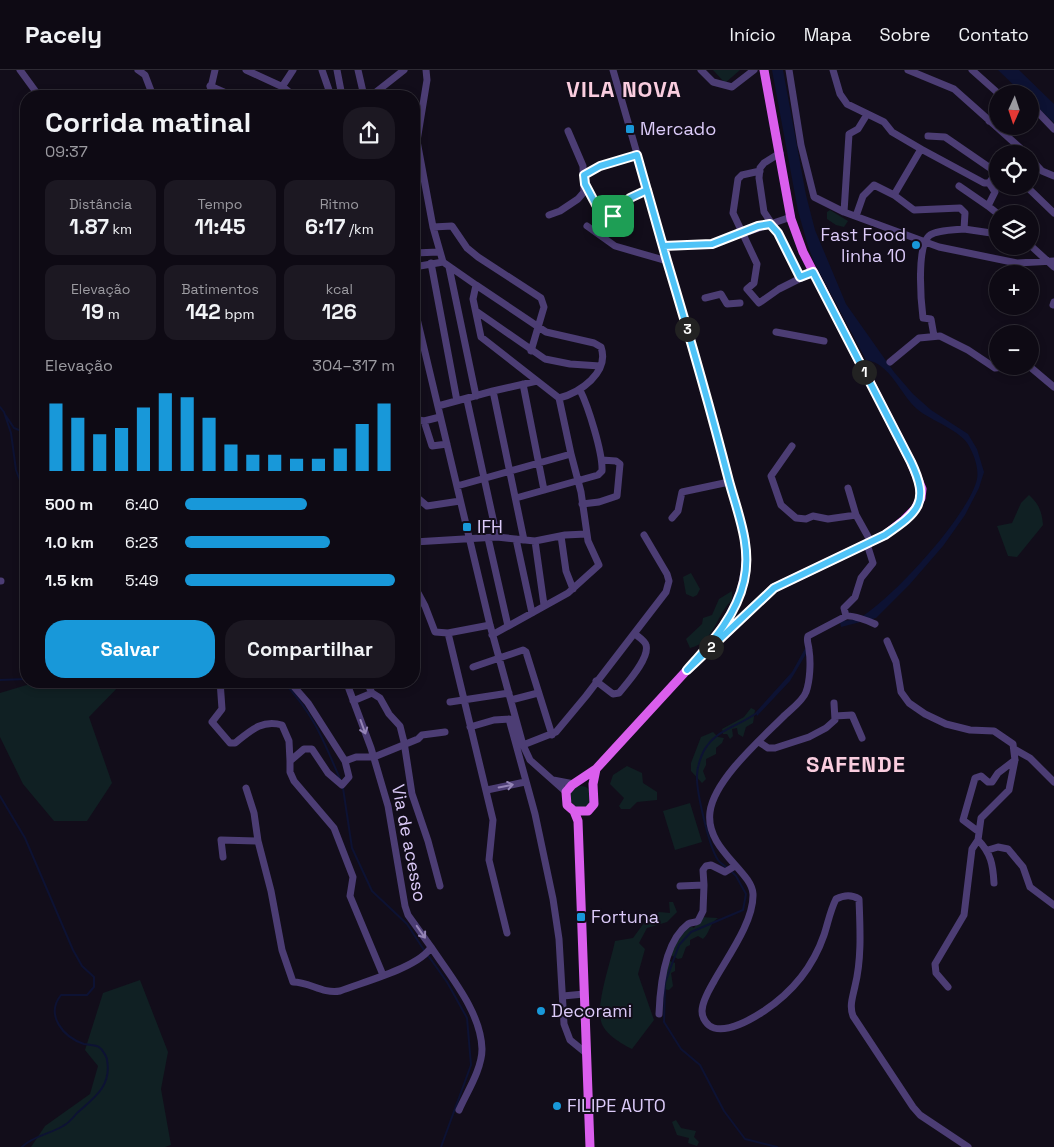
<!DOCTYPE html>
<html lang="pt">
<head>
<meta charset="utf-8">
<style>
	body { margin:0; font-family:"Space Grotesk",sans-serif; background:#1c1822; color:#f1f3f6; height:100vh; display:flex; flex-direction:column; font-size:19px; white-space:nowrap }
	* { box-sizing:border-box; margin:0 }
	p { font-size:16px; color:#9b9aa0 }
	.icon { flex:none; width:28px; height:28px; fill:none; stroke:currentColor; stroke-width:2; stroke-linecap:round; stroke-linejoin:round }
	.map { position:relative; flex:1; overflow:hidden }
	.panel { position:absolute; left:20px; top:20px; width:400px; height:598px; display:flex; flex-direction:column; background:#0e0a14; border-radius:20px; box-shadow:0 2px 8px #0003,0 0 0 1px #2e2b34 }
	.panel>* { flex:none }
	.needle { width:32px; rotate:183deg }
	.tools { position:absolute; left:989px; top:15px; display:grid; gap:10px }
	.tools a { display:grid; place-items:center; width:50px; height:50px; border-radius:50%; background:#0e0a14; box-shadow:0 2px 8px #0003,0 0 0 1px #2e2b34; font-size:25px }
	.pin { position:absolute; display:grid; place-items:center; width:42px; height:42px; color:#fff; margin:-21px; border-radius:10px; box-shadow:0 2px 8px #0006 }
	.km { position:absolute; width:25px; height:25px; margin:-12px; border-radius:50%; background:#222; color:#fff; font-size:14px; line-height:25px; text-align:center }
	.round { display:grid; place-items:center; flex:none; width:52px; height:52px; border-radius:20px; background:#1c1822 }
	.overview { display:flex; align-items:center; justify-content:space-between; height:85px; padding:0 25px }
	h1 { font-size:28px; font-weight:700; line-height:38px }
	.stats { display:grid; grid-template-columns:repeat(3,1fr); gap:8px; height:85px; padding:5px 25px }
	.stats div { display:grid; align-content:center; border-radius:12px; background:#1c1822; text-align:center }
	.stats b { font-size:21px; font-weight:700 }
	.stats small { font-size:14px; font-weight:400 }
	.stats p { font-size:14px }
	.chart { height:140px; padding:10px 25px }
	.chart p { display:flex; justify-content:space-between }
	.chart svg { width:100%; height:90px; margin-top:5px; stroke:#1898d9; stroke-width:6 }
	.action { display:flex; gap:10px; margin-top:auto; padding:10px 25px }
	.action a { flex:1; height:58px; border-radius:20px; background:#1898d9; color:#fff; font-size:20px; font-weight:700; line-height:58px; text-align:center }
	.action a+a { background:#1c1822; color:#f1f3f6 }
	ul { padding:0 25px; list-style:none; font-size:16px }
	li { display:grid; grid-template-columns:80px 60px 1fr; align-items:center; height:38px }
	li i { height:12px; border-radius:6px; background:#1898d9 }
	header { display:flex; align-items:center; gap:30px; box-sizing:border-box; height:70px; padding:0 25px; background:#0e0a14; border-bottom:1px solid #2e2b34 }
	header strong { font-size:24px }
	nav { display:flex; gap:28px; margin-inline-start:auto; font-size:18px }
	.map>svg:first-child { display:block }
	.green { fill:#102023 }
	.water { fill:#0d1233 }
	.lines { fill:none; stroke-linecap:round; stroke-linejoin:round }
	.stream { stroke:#0d1233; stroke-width:2 }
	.minor { stroke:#4c3d74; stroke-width:7 }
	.major { stroke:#da5eed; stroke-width:9 }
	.oneway { stroke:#9484b6 }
	.route-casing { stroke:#fff; stroke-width:10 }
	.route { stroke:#4fc3f7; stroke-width:6 }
	.poi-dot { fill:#1898d9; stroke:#120d1a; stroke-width:2 }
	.labels { text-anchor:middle; stroke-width:4; stroke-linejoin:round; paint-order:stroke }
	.poi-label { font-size:18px; fill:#dccbf9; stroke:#120d1a; text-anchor:start }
	.street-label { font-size:18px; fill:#dccbf9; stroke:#120d1a }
	.district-label { font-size:22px; font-weight:bold; letter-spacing:1px; fill:#facddf; stroke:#120d1a }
</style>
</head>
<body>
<header>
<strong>Pacely</strong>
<nav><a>Início</a><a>Mapa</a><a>Sobre</a><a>Contato</a></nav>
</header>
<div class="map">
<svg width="1054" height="1077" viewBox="0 0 1054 1077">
	<rect width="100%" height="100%" fill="#120d1a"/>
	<path class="green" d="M713 0H740L725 13Z
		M830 140 848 151 844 157 836 155 827 149V142Z
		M1029 425C1039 434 1042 442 1043 455L1017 487 1008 486 997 456 1012 453 1021 433Z
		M691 503 700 519 697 525 693 527 686 524 683 507Z
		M732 521V530C717 543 714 573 690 578L686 569 702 554 703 548 712 545 719 529Z
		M40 611H124L89 647 112 713 87 751H54L23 714 0 667V623Z
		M751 638 755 640 753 653 746 657 743 667 738 664 737 658 732 659 733 666 730 669 727 664H723L722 659 744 647Z
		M713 662 718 667 724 668 722 673 716 678V684L706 689V695L703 701 706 709 702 713 691 701V693L701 667Z
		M627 696 642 703 643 713 657 722V730L637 732 630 739H621L619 736 624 728 610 714 613 705Z
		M570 727a11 11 0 1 1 22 0a11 11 0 1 1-22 0Z
		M690 733 702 772 675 780 663 741Z
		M669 832H673L677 842 667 852 647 858 639 873 645 879 638 904 654 950 632 979C622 974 604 964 601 951 596 933 611 891 615 871L633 868 649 846 656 845 659 842 670 843Z
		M700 847 718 848C709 854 710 863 703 869L698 866 690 870V875L686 877 682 888 678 889 669 884 670 877 676 875V869L690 856 694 858Z
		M670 891 675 893V901L671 903 673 916 669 920 663 919 664 894Z
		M140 910 168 982 161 1019 171 1075 165 1077H31L45 1056 90 1024 98 996 85 980 103 923Z
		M676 1050 681 1058 696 1061 694 1067 699 1072 697 1076 688 1073 689 1068 677 1065 672 1052Z"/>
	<path class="water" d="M772 0H783L806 125 815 160 846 234 894 302 913 324 931 340 968 364 977 379 984 402 979 418 965 445 943 476 910 514 876 548 841 557 840 552C847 549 855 551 861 547 894 527 969 445 977 409 979 398 974 385 969 376 961 360 931 351 917 339 900 324 890 293 866 290L814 192 808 176 798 141Z
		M998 0H1019L1054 34V53L1030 30V24H1023Z
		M807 575 809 579 790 611 757 646 756 642 792 602Z"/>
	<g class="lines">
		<path class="stream" d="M0 337 4 342
			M4 342 11 363 16 400 26 426
			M6 346 14 358 26 363
			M0 610 26 609
			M187 611H197
			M283 611C314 645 322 667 340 709
			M343 718 352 778 372 821 407 854 424 880
			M0 726 25 768 73 880 82 896 94 907V917L87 925H61C45 945 63 967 84 974 89 975 96 975 99 977 102 979 107 987 107 990 112 1016 94 1028 77 1043 73 1048 69 1053 63 1056 50 1064 33 1066 22 1077
			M727 798C724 795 720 793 718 790 709 777 696 720 697 705 697 697 702 682 707 676 719 659 741 655 758 642
			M731 801 736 806 746 824 743 840 691 862 679 875 665 913 664 952 681 979 700 995 724 1041 745 1069 777 1077
			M427 884 447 912 467 948 471 995 441 1077"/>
		<path class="minor" d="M20 0 39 26
			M138 0 145 5 153 26
			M246 0 283 17 294 26
			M322 0 331 26
			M337 0 342 26
			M358 0 364 26
			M426 0 427 10 417 71 433 157 443 192
			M613 0 717 362 744 464C750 507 736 542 708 575
			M701 0 713 12 732 17 754 0
			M789 0 801 75 814 127 844 142 939 177 1017 193 1054 191
			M833 0 840 24 847 34 884 52 892 62 921 79 984 113H989L995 122 988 136 998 144
			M908 0 954 19 1027 84
			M972 0 999 24
			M210 16 233 26
			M209 26 215 0
			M276 26 293 0
			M371 26 404 0
			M1030 34 1054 59
			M989 51 998 42
			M928 66 945 67 993 100 994 106 989 113
			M780 83 764 93 760 98 759 108 764 142 780 166 800 207
			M1030 88 1042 101 1054 106
			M760 101 742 105 738 109 733 143 757 194 754 213 747 219 759 233 779 219 813 202
			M584 105 600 96 637 85
			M585 115 602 146 606 148C617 146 630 126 647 120
			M959 116 988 136
			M1026 116 1054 143
			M894 125 921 79
			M844 142 849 64 858 59 866 46
			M549 145 560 141 578 129 584 122 583 96 568 61
			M856 146 863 126 874 115 894 125 914 140 960 138 965 143 964 159 998 164
			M587 156 615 176 667 191
			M433 157 452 156 467 178 478 187 541 228 544 237 531 281
			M1030 175 1054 197
			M663 176 712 174 791 147
			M414 183 439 182
			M431 193 457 331
			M414 197 443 192 476 215 473 229 481 267 559 328 571 384 457 416
			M449 197 476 326
			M476 215 546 262 594 273 601 277C610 303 579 323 559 328
			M705 228 721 224 727 234 740 233
			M1053 235 1054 232
			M414 236 490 555 523 675 530 690 566 722
			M476 241 545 289 570 294 600 296
			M776 262 824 271
			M934 266 931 249 923 248C921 232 916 175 930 165 938 160 955 160 964 159
			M890 292 919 268 940 266 968 280 995 298 1014 296
			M1029 296 1054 317
			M523 314 544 420
			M493 321 537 311
			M467 330 497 467
			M438 336 493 321 524 470
			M414 349 424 351 440 347
			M424 351 432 376 447 374
			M792 376 771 406 781 435 796 448 806 449 813 446 828 449 856 445 871 472
			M848 418 856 445
			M414 425 427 436 460 431
			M516 428 598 405 602 401C603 383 588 336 580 320
			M582 434 599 432 617 426 620 394 616 391 602 390
			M672 448 678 441 682 422 729 412
			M561 466 566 501 573 519
			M488 468 508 556
			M516 469 532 543
			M535 471 544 535
			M414 472 497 467 535 471 565 465 586 464
			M0 511H1
			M414 522 418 523 425 536 435 562 448 563 490 555
			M846 546 844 538 855 527 861 508 873 493 867 474
			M875 554C869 551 852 545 846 546L808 566C806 571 809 575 809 580 811 592 810 611 806 622 803 631 790 640 783 647 761 669 714 710 710 742 705 779 752 801 753 824 754 852 726 889 713 913 709 920 702 932 702 941 702 948 707 956 714 958 729 962 752 949 764 941 791 923 813 897 824 865 828 853 830 841 836 829 844 825 851 824 859 829 860 857 862 888 855 916 853 926 849 936 853 946L913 1037 920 1045 968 1077
			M448 563 493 750 489 790 507 863
			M492 565 568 523 599 495 588 471 581 422 571 384
			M887 571 896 592 901 622 909 633 925 644 946 654 970 660 994 661 1013 674 1015 690 1009 720 981 748 978 770 972 779 964 845 935 894 936 903 948 917
			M473 597 523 580 526 582 552 665
			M220 611 222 639 212 652 230 673H235C250 661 262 649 282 655L289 671 290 691
			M289 611 308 633 345 691
			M305 611 306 612
			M366 611 372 623 380 628 389 644 400 656 404 672 412 724 428 771 440 816
			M596 611 613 624 619 623C627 613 650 588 646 575 645 571 639 567 635 564
			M200 614 204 611
			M511 630 538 623
			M353 631 372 623
			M450 632 509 623
			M835 646 852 645 862 668
			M509 649 535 744 553 829 559 869 564 954 570 970 586 983
			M470 657 494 650 512 649
			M759 672 768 678H775L809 667 826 658 835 650 834 633
			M523 675 556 662 586 626 666 522 669 511 667 504 644 465
			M1014 679 1030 688 1054 712
			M553 710 574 714
			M246 718 254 743 258 771 271 821 282 880 293 912C310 912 322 924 340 921 363 912 420 897 431 877L408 845 405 836 388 736 371 678 346 611
			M487 720 525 712
			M979 762 963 750 975 708 981 706 988 712H992L998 703 1015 690
			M978 770C991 783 993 795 994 813
			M988 780 998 777 1008 779 1023 797 1030 817 1054 835
			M223 787 221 770 258 771
			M680 816 704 815 703 800 706 796 711 795 725 802 735 796
			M431 877C450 906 481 942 482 979 482 999 467 1022 459 1040
			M383 905 350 826 353 807 334 758 294 711 290 702V691L304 679H312L328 703 342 715 349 707 345 691 356 687H374L418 669 422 665 445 662
			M563 926 584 924
			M659 944C660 917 664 872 688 854 691 852 695 853 698 851L703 841 704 815"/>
		<path class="major" d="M574 741H588L594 734 593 714 596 699
			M590 1077 578 751 574 741 567 735 566 722 572 715 596 699 687 600 774 518 885 465 904 450 915 439 921 428 922 419 911 392 803 182 791 149 764 0"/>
	</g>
	<defs><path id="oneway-shaft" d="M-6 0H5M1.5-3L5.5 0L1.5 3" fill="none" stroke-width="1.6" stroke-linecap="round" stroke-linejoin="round" transform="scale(1.25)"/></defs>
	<g class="oneway">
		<use href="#oneway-shaft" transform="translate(363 657) rotate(70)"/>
		<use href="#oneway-shaft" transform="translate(506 716) rotate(-11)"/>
		<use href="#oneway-shaft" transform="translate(421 862) rotate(55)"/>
	</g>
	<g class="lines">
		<defs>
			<path id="route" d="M613 146 630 128 647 120 663 176 712 174 758 156 770 154 778 163 800 207 813 202 911 392C930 432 919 442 885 465L774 518 687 600C710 574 736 547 744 511 752 477 738 444 729 411 710 337 689 264 667 191L637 85 600 96 584 105 585 114 602 146 606 148 613 146"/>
		</defs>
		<use href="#route" class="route-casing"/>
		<use href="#route" class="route"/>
	</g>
	<g class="poi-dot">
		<rect x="625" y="54" width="10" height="10" rx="2.5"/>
		<circle cx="916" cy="175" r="5"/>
		<rect x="462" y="452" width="10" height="10" rx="2.5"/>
		<rect x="576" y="842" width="10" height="10" rx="2.5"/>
		<circle cx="541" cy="941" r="5"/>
		<circle cx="557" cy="1036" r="5"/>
	</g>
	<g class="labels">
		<g class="poi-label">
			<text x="640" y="65">Mercado</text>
			<text x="906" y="171" text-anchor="end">Fast Food<tspan x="906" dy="21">linha 10</tspan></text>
			<text x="477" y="463">IFH</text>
			<text x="591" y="853">Fortuna</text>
			<text x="551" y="947">Decorami</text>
			<text x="567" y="1042">FILIPE AUTO</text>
		</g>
		<g class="street-label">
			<text transform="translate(409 773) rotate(79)" y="6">Via de acesso</text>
		</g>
		<g class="district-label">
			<text x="624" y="27">VILA NOVA</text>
			<text x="856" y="702">SAFENDE</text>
		</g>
	</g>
</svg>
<div class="tools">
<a><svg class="needle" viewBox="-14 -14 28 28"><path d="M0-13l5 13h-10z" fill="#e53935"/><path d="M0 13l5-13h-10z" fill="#9b9aa0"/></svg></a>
<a><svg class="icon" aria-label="locate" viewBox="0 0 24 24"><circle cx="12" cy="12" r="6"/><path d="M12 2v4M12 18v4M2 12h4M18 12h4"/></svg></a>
<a><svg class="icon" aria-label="layers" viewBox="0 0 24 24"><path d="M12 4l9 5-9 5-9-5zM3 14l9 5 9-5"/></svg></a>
<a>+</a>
<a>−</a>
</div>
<div class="pin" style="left:613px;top:146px;background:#1e9e55"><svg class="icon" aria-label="arrive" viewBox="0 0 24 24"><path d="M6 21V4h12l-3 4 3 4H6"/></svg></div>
<b class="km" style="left:864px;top:302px">1</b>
<b class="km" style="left:711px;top:577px">2</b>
<b class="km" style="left:687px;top:259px">3</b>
<section class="panel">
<div class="overview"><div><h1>Corrida matinal</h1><p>09:37</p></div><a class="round"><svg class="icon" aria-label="share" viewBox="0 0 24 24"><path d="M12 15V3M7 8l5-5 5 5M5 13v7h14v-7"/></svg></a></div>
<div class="stats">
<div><p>Distância</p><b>1.87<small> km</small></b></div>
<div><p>Tempo</p><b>11:45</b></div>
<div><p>Ritmo</p><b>6:17<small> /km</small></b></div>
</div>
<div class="stats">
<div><p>Elevação</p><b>19<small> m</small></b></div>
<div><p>Batimentos</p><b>142<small> bpm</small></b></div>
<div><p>kcal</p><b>126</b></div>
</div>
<div class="chart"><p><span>Elevação</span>304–317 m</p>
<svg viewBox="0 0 160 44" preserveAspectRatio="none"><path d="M5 44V11M15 44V18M25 44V26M35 44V23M45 44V13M55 44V6M65 44V8M75 44V18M85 44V31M95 44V36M105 44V36M115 44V38M125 44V38M135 44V33M145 44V21M155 44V11"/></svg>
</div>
<ul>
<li><b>500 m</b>6:40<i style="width:58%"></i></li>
<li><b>1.0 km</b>6:23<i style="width:69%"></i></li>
<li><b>1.5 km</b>5:49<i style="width:100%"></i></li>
</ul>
<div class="action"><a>Salvar</a><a>Compartilhar</a></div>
</section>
</div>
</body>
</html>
